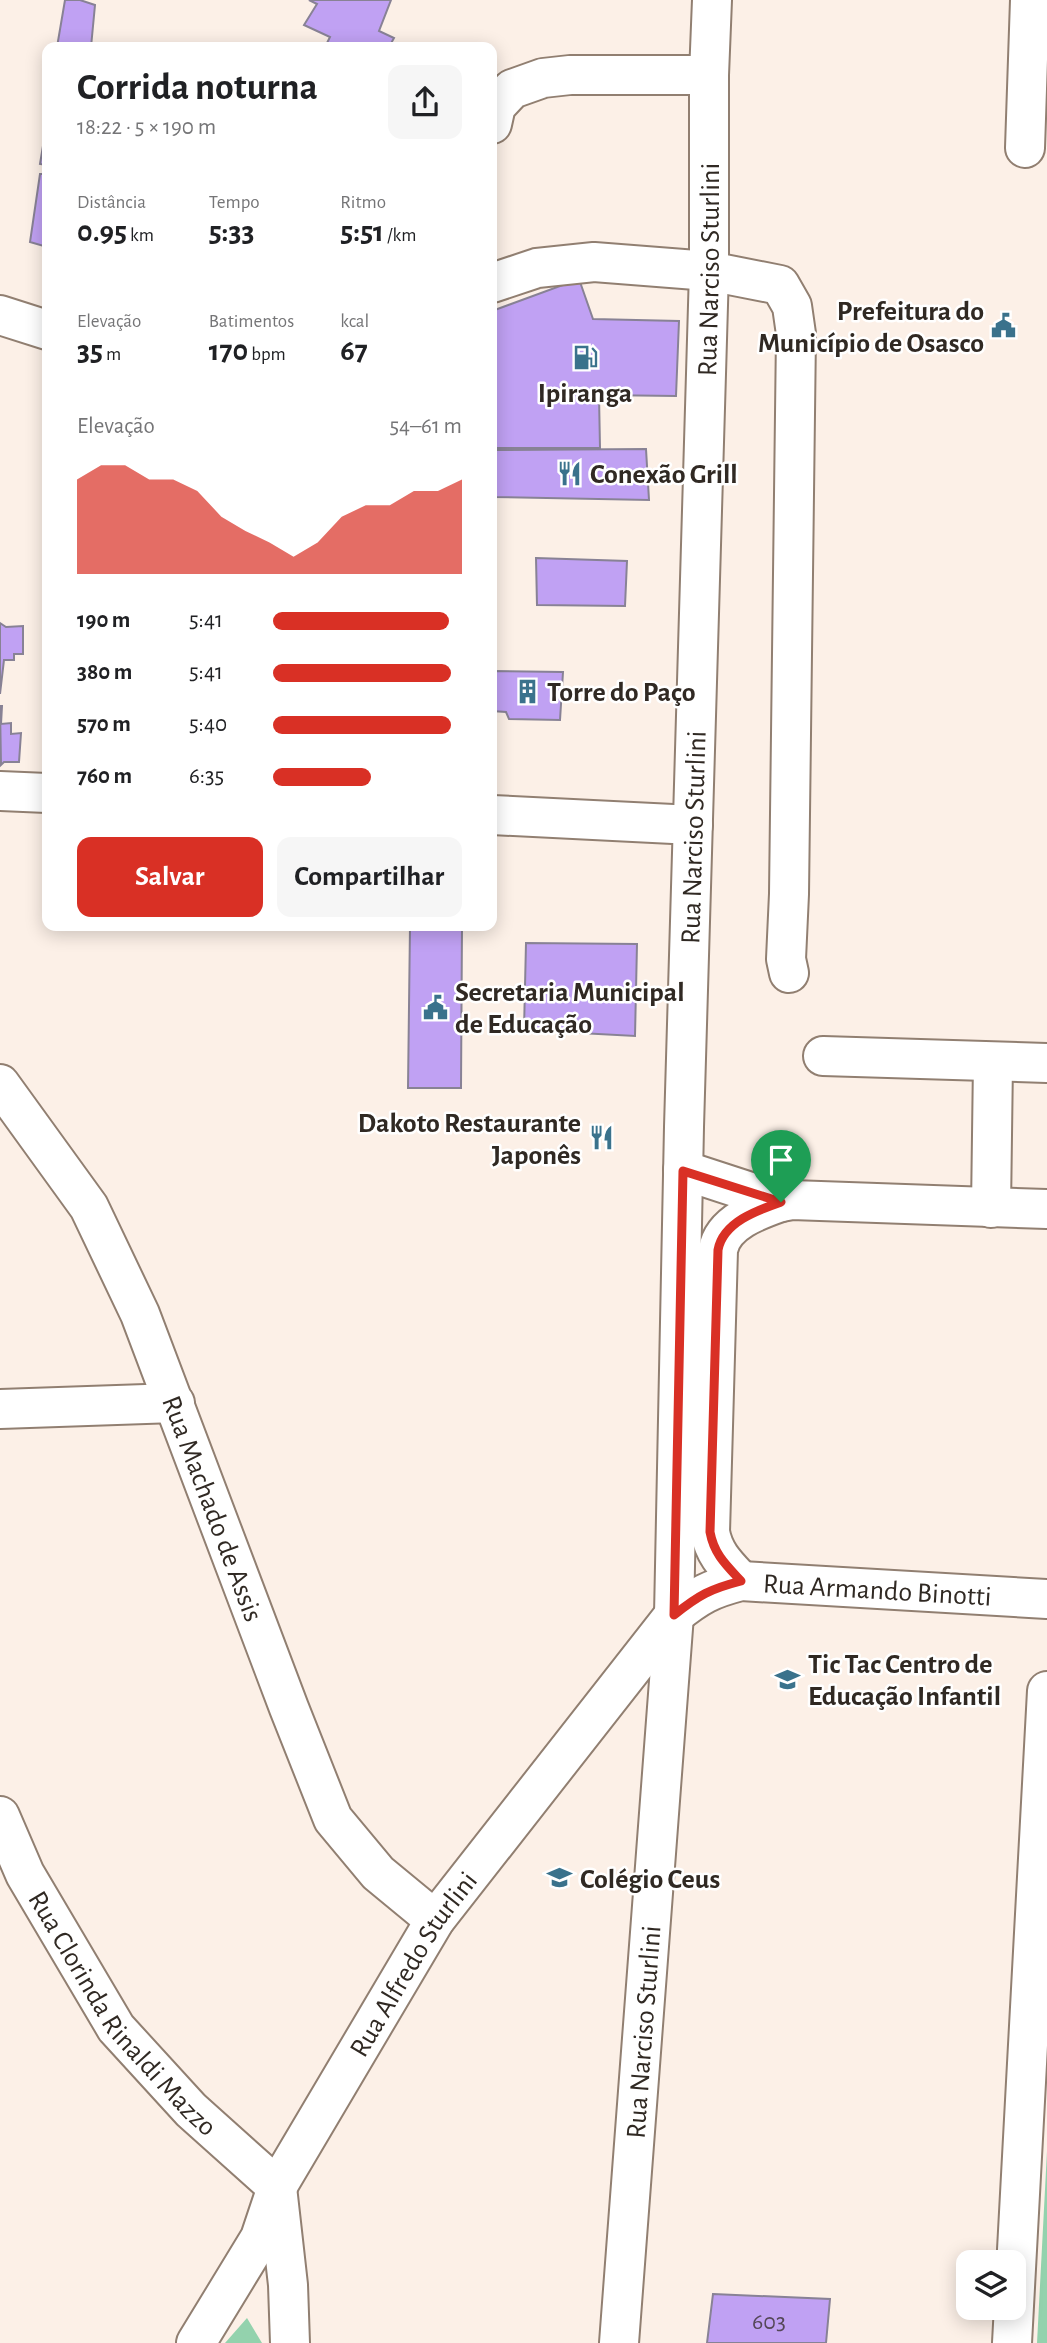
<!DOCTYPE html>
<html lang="pt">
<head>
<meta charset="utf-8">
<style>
	body { margin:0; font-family:"Alegreya Sans",sans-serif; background:#f6f6f6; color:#202124; height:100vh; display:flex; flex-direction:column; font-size:26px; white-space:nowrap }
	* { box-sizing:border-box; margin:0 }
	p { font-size:23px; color:#757577 }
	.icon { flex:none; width:38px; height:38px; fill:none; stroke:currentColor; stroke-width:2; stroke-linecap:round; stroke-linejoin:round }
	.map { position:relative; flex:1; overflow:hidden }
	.panel { position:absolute; left:42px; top:42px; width:455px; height:889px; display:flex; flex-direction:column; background:#fff; border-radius:14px; box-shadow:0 4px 18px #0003 }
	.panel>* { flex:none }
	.buttons { position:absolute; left:956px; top:2250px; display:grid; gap:14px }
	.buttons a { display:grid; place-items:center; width:70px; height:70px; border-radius:14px; background:#fff; box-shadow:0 4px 18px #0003; font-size:35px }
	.pin { position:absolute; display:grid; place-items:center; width:60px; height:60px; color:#fff; margin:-72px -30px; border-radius:50% 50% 50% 0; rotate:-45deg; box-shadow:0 0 7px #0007 }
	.pin .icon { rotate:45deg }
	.round { display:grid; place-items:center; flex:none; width:74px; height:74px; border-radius:14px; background:#f6f6f6 }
	.headline { display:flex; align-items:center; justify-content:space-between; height:119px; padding:0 35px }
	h1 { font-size:38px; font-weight:700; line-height:52px }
	.figures { display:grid; grid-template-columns:repeat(3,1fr); gap:10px; height:119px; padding:7px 35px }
	.figures div { display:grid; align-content:center }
	.figures b { font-size:30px; font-weight:700 }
	.figures small { font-size:19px; font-weight:400 }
	.figures p { font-size:19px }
	.chart { height:196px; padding:14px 35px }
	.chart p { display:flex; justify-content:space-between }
	.chart svg { width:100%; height:126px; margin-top:7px; fill:#d93025; opacity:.7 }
	.button { display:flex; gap:14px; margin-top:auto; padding:14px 35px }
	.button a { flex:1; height:80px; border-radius:14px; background:#d93025; color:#fff; font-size:28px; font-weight:700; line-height:80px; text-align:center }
	.button a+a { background:#f6f6f6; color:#202124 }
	ul { padding:0 35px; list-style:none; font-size:23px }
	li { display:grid; grid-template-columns:112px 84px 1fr; align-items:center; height:52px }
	li i { height:18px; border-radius:9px; background:#d93025 }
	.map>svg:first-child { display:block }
	.green { fill:#93d2ad }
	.building { fill:#c0a1f3; stroke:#888295; stroke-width:2 }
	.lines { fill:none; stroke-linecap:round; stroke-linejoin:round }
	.minor-casing { stroke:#917f71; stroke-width:42 }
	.major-casing { stroke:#917f71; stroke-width:42 }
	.minor { stroke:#fff; stroke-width:38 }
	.major { stroke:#fff; stroke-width:38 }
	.route-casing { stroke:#fff; stroke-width:14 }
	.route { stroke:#d93025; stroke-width:9 }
	.labels { text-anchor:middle; stroke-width:5; stroke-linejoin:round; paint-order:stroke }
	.number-label { font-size:24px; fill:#544757 }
	.street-label { font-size:28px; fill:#302923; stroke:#fff }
	.poi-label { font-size:28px; font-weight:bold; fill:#302923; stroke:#fff; text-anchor:start }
</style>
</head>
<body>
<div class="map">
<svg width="1047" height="2343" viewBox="0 0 1047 2343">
	<rect width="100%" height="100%" fill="#fcf0e7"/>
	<path class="green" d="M1047 2151V2343H1037Z
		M247 2318 262 2343H225Z"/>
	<path class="building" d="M65 0H80L95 5 91 47H57Z
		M309 0H391L379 31 394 38 389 47H325L330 37 304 25 317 4Z
		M47 122V165L40 164Z
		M40 174H47V247L30 242Z
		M579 279 593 319 679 321 676 396 599 395 600 448H492V311Z
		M646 449 649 500 492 497V450Z
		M536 558 627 561 625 606 537 605Z
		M0 623 6 627 23 626V654H14V660H4L0 694Z
		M492 671 563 672 560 720 509 719 506 712 492 711Z
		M0 706H2L1 724 11 723V734L21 733 19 762H4L1 765Z
		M410 926H462L461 1088H408Z
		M526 943 637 944 635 1036 524 1030Z
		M713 2294 830 2299 826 2343H707Z"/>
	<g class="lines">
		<defs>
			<g id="minor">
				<path d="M492 124 496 106 512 89 543 78 570 75H709"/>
				<path d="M1025 148 1030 0"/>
				<path d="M492 283 537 268 594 262 709 271 780 285 792 306 796 334 789 894 786 959 789 973"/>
				<path d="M0 315 47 330"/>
				<path d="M0 791 47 793"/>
				<path d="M492 815 693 825"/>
				<path d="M823 1056 1047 1063"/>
				<path id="s1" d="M0 1084 89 1207 140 1314 289 1708 333 1819 378 1873 435 1920"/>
				<path d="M683 1170 781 1202 792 1200 1047 1209"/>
				<path d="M991 1208 993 1062"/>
				<path d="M0 1409 175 1403"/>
				<path d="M741 1581C726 1565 714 1554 710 1532L718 1250C723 1222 758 1210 781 1202"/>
				<path id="s2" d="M0 1816 25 1874 116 2028 191 2110 277 2187 288 2285 290 2343"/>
				<path id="s3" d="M196 2343 260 2238 277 2187 435 1920 674 1615C699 1595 710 1589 741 1581L1047 1599"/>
				<path d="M1012 2343 1047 1691"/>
			</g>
			<g id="major">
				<path id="s4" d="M619 2343 674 1615 684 1127 709 271V75L712 0"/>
			</g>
		</defs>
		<use href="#minor" class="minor-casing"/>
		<use href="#major" class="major-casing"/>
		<use href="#minor" class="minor"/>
		<use href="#major" class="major"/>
	</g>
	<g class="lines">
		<defs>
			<path id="route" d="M683 1171 781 1202C758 1210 723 1222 718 1250L710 1532C714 1554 726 1565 741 1581 710 1589 699 1595 674 1615Z"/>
		</defs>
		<use href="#route" class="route-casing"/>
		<use href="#route" class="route"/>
	</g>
	<defs>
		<symbol id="civic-bare" viewBox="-9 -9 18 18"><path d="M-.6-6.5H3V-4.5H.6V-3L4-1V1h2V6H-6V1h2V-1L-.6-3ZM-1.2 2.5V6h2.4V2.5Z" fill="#3a728c" stroke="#fff" stroke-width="2.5" paint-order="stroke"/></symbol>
		<symbol id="fuel-bare" viewBox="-9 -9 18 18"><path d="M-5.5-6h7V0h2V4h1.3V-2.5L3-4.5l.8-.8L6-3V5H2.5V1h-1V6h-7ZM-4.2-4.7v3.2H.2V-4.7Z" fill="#3a728c" stroke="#fff" stroke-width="2.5" paint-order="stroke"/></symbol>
		<symbol id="restaurant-bare" viewBox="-9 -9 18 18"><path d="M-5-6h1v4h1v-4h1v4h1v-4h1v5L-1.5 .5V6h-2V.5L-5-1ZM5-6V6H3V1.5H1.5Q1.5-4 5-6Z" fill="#3a728c" stroke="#fff" stroke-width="2.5" paint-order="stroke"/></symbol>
		<symbol id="building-bare" viewBox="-9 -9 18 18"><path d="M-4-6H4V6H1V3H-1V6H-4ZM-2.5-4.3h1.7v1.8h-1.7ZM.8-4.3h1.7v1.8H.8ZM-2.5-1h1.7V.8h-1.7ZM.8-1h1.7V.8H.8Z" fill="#3a728c" stroke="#fff" stroke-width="2.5" paint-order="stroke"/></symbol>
		<symbol id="school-bare" viewBox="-9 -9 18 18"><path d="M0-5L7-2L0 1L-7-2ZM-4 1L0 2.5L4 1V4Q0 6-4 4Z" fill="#3a728c" stroke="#fff" stroke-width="2.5" paint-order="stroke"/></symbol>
	</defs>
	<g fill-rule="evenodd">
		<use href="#civic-bare" x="986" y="308" width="35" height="35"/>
		<use href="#fuel-bare" x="568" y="340" width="35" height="35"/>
		<use href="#restaurant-bare" x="552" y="456" width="35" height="35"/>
		<use href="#building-bare" x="510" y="674" width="35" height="35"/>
		<use href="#civic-bare" x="418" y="990" width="35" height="35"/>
		<use href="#restaurant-bare" x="584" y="1120" width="35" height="35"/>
		<use href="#school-bare" x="770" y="1662" width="35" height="35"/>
		<use href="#school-bare" x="542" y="1860" width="35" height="35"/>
	</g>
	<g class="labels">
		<g class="number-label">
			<text x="769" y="2329">603</text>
		</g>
		<g class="street-label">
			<text dy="10" stroke="none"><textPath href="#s4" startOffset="2076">Rua Narciso Sturlini</textPath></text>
			<text dy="10" stroke="none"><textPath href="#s4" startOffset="1508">Rua Narciso Sturlini</textPath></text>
			<text dy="10" stroke="none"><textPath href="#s1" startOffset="478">Rua Machado de Assis</textPath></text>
			<text dy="10" stroke="none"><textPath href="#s3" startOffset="1087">Rua Armando Binotti</textPath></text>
			<text dy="10" stroke="none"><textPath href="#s3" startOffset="438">Rua Alfredo Sturlini</textPath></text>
			<text dy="10" stroke="none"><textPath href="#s2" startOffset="234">Rua Clorinda Rinaldi Mazzo</textPath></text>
			<text dy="10" stroke="none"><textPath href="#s4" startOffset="312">Rua Narciso Sturlini</textPath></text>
		</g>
		<g class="poi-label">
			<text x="984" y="320" text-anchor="end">Prefeitura do<tspan x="984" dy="32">Município de Osasco</tspan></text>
			<text x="585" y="402" text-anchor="middle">Ipiranga</text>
			<text x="590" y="483">Conexão Grill</text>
			<text x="547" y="701">Torre do Paço</text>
			<text x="455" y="1001">Secretaria Municipal<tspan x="455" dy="32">de Educação</tspan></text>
			<text x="581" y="1132" text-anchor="end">Dakoto Restaurante<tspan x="581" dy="32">Japonês</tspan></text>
			<text x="808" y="1673">Tic Tac Centro de<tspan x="808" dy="32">Educação Infantil</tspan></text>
			<text x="580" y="1888">Colégio Ceus</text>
		</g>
	</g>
</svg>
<div class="buttons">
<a><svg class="icon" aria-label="layers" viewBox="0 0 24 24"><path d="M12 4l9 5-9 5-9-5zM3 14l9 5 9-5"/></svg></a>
</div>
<div class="pin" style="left:781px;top:1202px;background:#1e9e55"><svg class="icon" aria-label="arrive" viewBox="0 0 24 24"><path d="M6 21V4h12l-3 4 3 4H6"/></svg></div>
<section class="panel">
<div class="headline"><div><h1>Corrida noturna</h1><p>18:22 · 5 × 190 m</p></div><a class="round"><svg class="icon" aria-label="share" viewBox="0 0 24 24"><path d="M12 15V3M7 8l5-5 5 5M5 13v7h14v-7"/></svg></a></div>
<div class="figures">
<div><p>Distância</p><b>0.95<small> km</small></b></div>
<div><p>Tempo</p><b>5:33</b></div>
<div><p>Ritmo</p><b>5:51<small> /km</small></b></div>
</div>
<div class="figures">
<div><p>Elevação</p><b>35<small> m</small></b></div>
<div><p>Batimentos</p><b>170<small> bpm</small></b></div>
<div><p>kcal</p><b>67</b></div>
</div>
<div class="chart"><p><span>Elevação</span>54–61 m</p>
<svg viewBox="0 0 160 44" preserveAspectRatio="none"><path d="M0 44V11L10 6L20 6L30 11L40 11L50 15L60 24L70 29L80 33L90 38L100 33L110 24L120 20L130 20L140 15L150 15L160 11V44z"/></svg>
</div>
<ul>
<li><b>190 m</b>5:41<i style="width:93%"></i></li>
<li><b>380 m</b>5:41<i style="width:94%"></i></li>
<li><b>570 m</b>5:40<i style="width:94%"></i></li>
<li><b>760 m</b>6:35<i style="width:52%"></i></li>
</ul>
<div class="button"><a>Salvar</a><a>Compartilhar</a></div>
</section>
</div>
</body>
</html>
